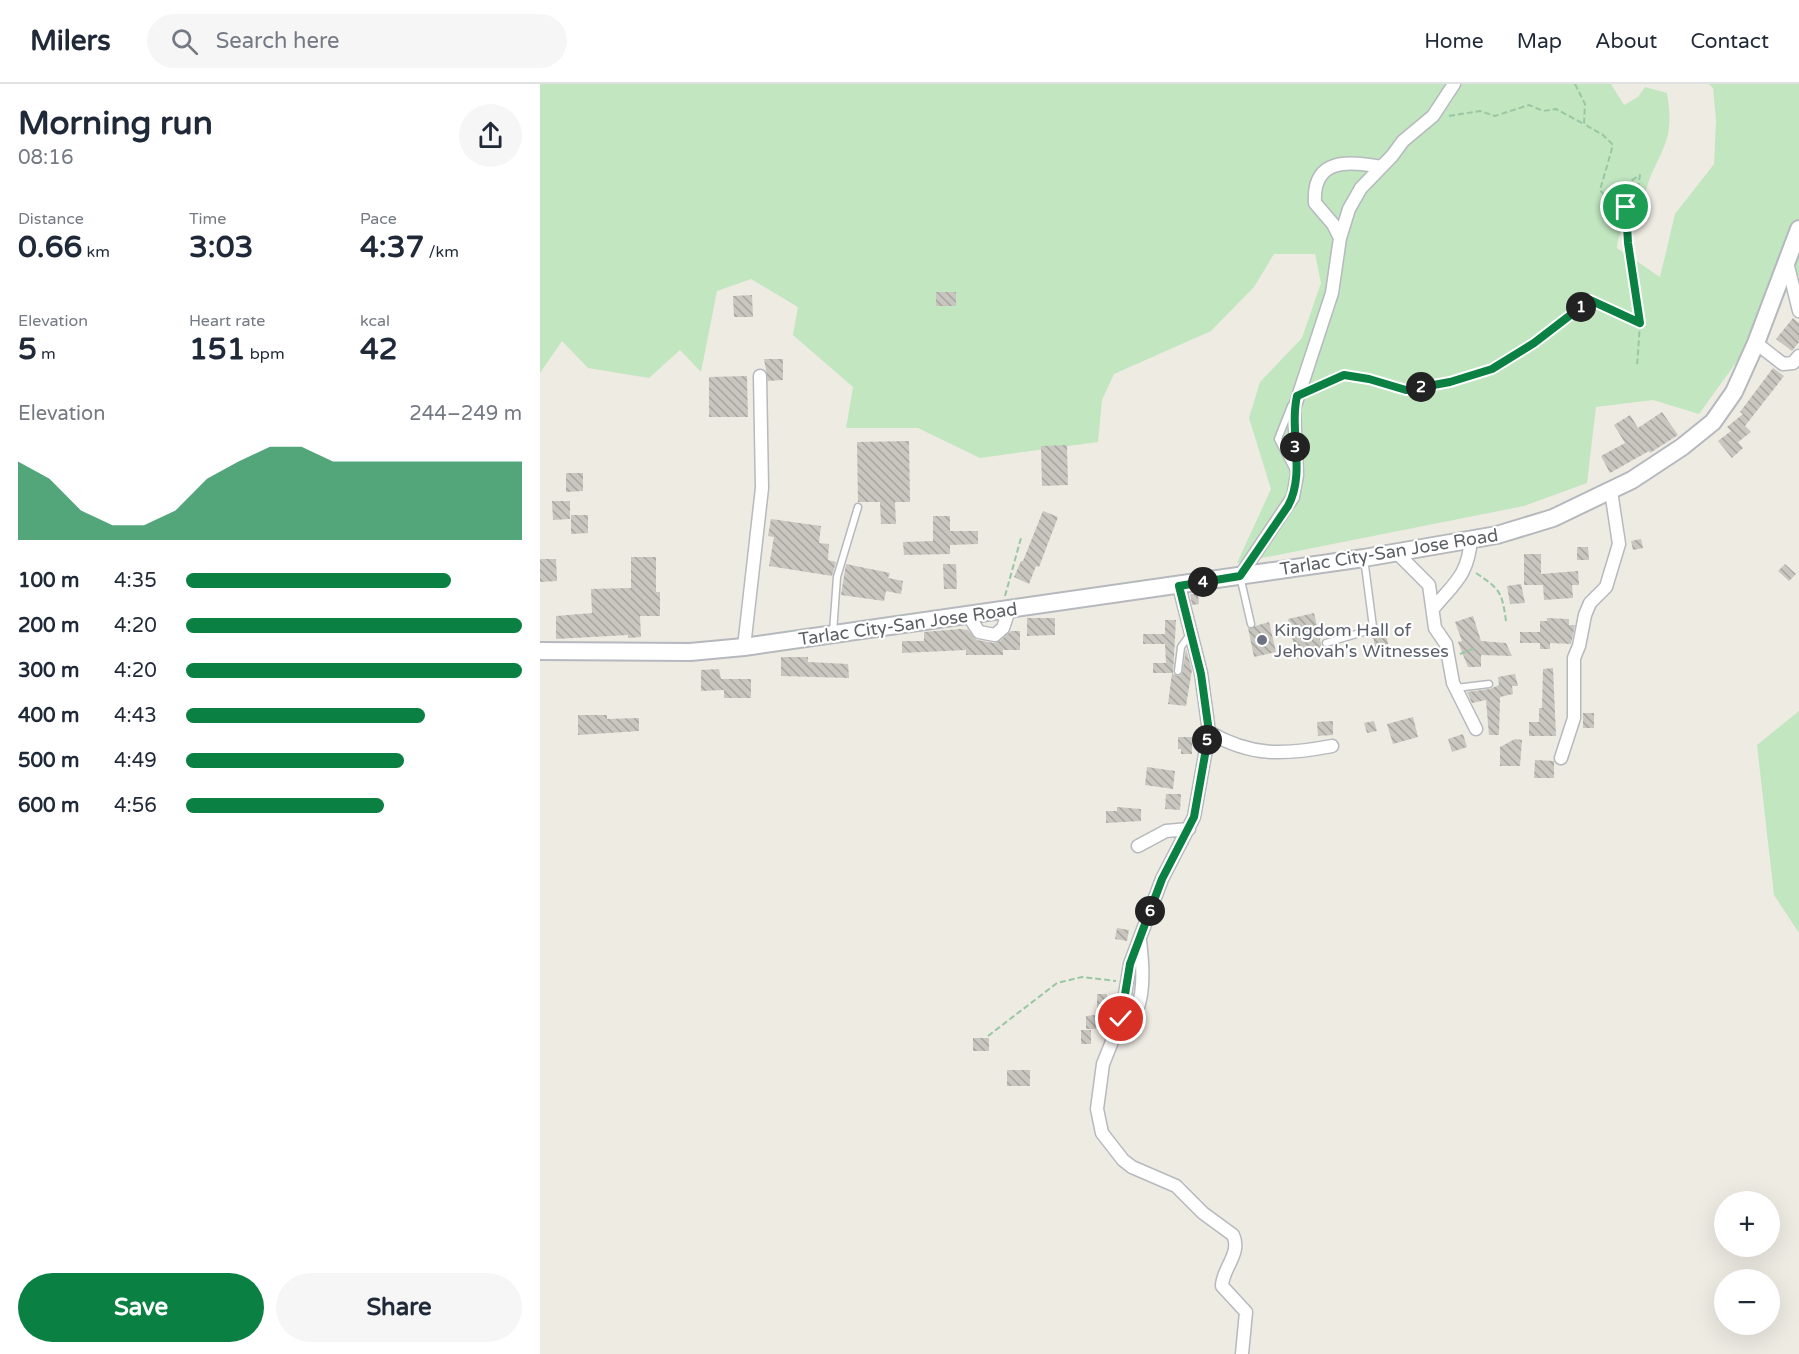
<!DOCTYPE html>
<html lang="en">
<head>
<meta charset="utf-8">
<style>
	body { margin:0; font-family:"Varela Round",sans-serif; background:#f6f6f7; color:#1f2937; height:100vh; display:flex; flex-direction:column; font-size:22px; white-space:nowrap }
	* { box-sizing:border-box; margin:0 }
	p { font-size:20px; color:#747a83 }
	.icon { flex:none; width:33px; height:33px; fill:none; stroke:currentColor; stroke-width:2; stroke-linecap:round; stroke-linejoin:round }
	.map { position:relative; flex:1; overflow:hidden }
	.sheet { display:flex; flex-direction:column; background:#fff; width:540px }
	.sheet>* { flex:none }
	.controls { position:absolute; left:1174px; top:1107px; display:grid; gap:12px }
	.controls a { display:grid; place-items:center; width:66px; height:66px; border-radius:50%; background:#fff; box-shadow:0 6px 24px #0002; font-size:30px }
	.pin { position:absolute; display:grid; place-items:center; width:51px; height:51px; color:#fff; margin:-26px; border:3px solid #fff; border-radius:50%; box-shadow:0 2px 6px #0007 }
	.km { position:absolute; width:30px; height:30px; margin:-15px; border-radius:50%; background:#222; color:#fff; font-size:16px; line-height:30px; text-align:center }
	.round { display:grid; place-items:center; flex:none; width:63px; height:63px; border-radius:32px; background:#f6f6f7 }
	.head { display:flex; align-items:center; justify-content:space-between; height:102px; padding:0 18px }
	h1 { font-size:33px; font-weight:700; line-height:45px }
	.stats { display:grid; grid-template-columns:repeat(3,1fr); gap:9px; height:102px; padding:6px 18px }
	.stats div { display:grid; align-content:center }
	.stats b { font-size:30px; font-weight:700 }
	.stats small { font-size:16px; font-weight:400 }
	.stats p { font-size:16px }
	.chart { height:168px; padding:12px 18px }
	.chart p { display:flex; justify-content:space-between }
	.chart svg { width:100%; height:108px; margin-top:6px; fill:#0b8043; opacity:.7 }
	.button { display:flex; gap:12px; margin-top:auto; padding:12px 18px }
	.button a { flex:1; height:69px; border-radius:36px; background:#0b8043; color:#fff; font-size:24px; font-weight:700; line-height:69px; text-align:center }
	.button a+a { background:#f6f6f7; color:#1f2937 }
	ul { padding:0 18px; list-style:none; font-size:20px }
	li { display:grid; grid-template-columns:96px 72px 1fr; align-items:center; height:45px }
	li i { height:15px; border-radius:8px; background:#0b8043 }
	header { display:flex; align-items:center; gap:36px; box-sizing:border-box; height:84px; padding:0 30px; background:#fff; border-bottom:2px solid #e0e1e3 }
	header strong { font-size:28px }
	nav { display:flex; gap:33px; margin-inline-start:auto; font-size:21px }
	.search { width:420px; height:54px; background:#f6f6f7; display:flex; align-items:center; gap:15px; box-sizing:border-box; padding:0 21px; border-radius:33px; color:#747a83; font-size:22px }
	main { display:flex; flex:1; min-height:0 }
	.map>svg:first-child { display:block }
	.green { fill:#c1e6c0 }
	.building { fill:url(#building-back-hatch) }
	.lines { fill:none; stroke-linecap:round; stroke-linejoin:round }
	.lane-casing { stroke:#b6b9bd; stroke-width:9 }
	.street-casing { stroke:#b6b9bd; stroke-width:15 }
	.secondary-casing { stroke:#b5b8bd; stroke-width:20 }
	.path { stroke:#99c7a4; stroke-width:2; stroke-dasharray:6 3; stroke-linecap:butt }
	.lane { stroke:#fff; stroke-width:6 }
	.street { stroke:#fff; stroke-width:12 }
	.secondary { stroke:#fff; stroke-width:16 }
	.route-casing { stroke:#fff; stroke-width:12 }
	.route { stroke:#0b8043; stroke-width:8 }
	.worship-dot { fill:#6b7280; stroke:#fff; stroke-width:2 }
	.labels { text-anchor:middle; stroke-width:4.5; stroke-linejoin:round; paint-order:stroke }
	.street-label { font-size:18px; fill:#5b6064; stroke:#fff }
	.worship-label { font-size:18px; fill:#5b616d; stroke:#fff; text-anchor:start }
</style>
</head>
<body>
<header>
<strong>Milers</strong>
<div class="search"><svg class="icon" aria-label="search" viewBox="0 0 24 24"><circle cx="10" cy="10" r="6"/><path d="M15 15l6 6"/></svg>Search here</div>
<nav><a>Home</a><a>Map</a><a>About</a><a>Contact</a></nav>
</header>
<main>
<section class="sheet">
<div class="head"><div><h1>Morning run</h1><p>08:16</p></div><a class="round"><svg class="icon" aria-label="share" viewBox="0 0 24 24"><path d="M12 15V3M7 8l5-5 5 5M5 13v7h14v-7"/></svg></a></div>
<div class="stats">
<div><p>Distance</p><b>0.66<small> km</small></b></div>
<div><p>Time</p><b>3:03</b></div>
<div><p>Pace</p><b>4:37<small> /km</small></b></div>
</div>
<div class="stats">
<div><p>Elevation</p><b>5<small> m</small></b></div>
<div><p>Heart rate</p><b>151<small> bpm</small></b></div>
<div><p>kcal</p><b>42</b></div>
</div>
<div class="chart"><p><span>Elevation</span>244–249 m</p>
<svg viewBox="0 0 160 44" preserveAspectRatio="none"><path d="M0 44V12L10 19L20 32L30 38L40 38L50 32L60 19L70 12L80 6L90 6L100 12L110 12L120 12L130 12L140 12L150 12L160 12V44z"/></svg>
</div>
<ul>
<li><b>100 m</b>4:35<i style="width:79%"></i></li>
<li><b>200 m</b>4:20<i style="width:100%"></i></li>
<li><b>300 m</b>4:20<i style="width:100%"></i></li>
<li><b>400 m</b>4:43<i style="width:71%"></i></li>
<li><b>500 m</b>4:49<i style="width:65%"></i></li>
<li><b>600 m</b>4:56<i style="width:59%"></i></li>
</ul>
<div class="button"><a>Save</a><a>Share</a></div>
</section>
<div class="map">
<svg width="1259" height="1270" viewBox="0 0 1259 1270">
	<defs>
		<pattern id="building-back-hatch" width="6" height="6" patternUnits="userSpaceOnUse" patternTransform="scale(1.5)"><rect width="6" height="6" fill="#c9c6c0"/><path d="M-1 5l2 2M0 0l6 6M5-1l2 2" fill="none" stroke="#a6a4a0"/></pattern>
	</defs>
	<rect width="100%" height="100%" fill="#eeebe3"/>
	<path class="green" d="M0 0H1071L1084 21 1098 13 1105 3 1127 9C1133 47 1128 56 1112 89 1107 99 1106 111 1101 120 1090 138 1079 143 1077 164L1120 193 1135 130 1174 80 1176 36 1173 4 1169 0H1259V191L1159 330 1113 316 1056 323 1047 399 984 422 697 479 731 405 709 334 720 298 762 254 781 199 775 170H734L714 203 671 247 574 290 562 316 558 358 440 374 378 344H306L313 303 253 251 258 223 211 195 177 207 161 288 140 266 109 294 48 284 22 257 0 289Z
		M1259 627V849L1234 811 1217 661Z"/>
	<path class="building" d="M396 208H416V222H396Z
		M212 211 213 233H194L193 212Z
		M1253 234 1259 239V258L1252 267 1236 255Z
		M224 275H243V296L228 297Z
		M1233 284 1244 292 1205 342 1211 348 1198 358 1203 364 1192 374 1178 357 1191 347 1187 343 1203 330 1200 328Z
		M207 292 208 333H169V293Z
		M1122 328 1138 351 1110 369 1109 367 1070 389 1061 372 1085 359 1074 341 1090 331 1098 344Z
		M369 357 370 418H355L356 440H341L340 418H318L317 358Z
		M527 361 528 401 502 402 501 362Z
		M26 389H43V407L26 408Z
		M12 417H30V435L13 436Z
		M503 427 518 433 499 483 496 482 489 500 474 493 481 477H483Z
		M31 431H48V449L31 450Z
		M393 432H410V447H438V460L410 461V470L364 471 363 458 393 457Z
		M231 435 281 442 279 459 289 460 288 476 296 478 292 492 229 482 234 453 228 452Z
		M1101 455 1103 464 1093 466 1091 457Z
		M1037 463H1048L1049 476H1037Z
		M984 470H1001V490L1038 487 1039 501H1032L1033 514 1004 516 1003 501H984Z
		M91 473H116V508H120V532H100L101 553 88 554V551L16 555V532L52 529 51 505 91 504Z
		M0 475H16L17 497 0 498Z
		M306 480 350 489 348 494 363 497 361 510 346 507 344 517 301 511Z
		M403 480H416L417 505H404Z
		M1245 480 1256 490 1249 497 1238 487Z
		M981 500 985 519 970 520 967 502Z
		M650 510H658L659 520 652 521Z
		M774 529 783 569 757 575 748 535Z
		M933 532 941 557 966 559 972 572 941 571V583H928L918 558 922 557 915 538Z
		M487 534H515V551L487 552Z
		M1007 534 1029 535V541H1035L1031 560 1010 559V565H1000V559H980V548H1000V537H1007Z
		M625 536H636L633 590 638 592 642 590 646 565 652 586 646 622 628 620 632 589H613V579H626L625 560H603V550H625Z
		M729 538 736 568 714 573 708 544Z
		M420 545 428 546 437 556 454 559 460 557 471 547H480V566H463V571H426V566L362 569V557H384V548Z
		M846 550 848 560 835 563 833 553Z
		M241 573H268V578L308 580 309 594 241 592Z
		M1013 584 1016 652H989V638H999V624H1002L1003 585Z
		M179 585 181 595H211V614H184V606L161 607V586Z
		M975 590 978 602H972L973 610 960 613 959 651H949L946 616 932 619 927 608 950 605 959 601 958 593Z
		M1043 629H1054V644H1043Z
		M38 631H67V635L99 634V647L38 651Z
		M873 633 878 653 853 660 847 640Z
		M793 637V651L778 652 777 638Z
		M834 637 837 647 827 649 824 639Z
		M923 650 927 663 912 668 908 655Z
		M638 653H652V670H641V665H638Z
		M975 655 982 656 980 682H960V663Z
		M995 676 1014 677V694H994Z
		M607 683 635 687 633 705 605 701Z
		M626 710H641L640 726 625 725Z
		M577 723 601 725V737L566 739V727H577Z
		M577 844 589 846 587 857 575 855Z
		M557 910H567V924H557Z
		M555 931 556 945H546V932Z
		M541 946H551V960H541Z
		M433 954H449V967H433Z
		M467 986H490V1002H467Z"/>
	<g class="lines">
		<defs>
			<path id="lane" d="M751 322 738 355 754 386
				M700 492 711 540
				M293 548 297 493 318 423
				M786 559 830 546 833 543 824 474
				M638 587 641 563 651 549
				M916 604 949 600"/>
			<path id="street" d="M800 154 793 140 775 119C772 73 810 77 841 83
				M1247 178 1259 227
				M1216 259 1243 280 1253 279 1259 272
				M856 468 889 501 895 544 906 560 913 599 936 645
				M700 492 753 413 757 391 754 325 792 209 800 154 809 125 821 104 852 72 863 57 893 32 914 0
				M639 502 661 589 669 648 654 733 622 795 590 880 581 935 563 980 557 1025 562 1049 583 1076 592 1083 636 1102 663 1129 693 1151C702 1169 682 1185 682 1202L706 1228 702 1270
				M893 525C914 499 928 492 931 455
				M428 531 439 548 455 551 463 544 469 526
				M204 563 222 404 220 292
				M669 648C711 673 745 671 792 662
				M1021 674 1034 634V574L1039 562 1045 531 1050 519 1066 503 1079 460 1071 407
				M598 762 626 747 649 745
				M576 953C607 933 604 889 600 857"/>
			<path id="secondary" d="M0 567 150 568 204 563 824 474 957 451 1013 434 1092 396 1142 363 1173 338 1194 308 1216 259 1259 145"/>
		</defs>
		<use href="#lane" class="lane-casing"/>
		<use href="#street" class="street-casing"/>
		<use href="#secondary" class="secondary-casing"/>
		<path class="path" d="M1035 0 1045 20 1044 40 1063 51 1073 61 1060 106 1069 117 1075 107 1100 91 1098 105 1086 123 1088 159 1100 239 1097 283
			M909 32 940 27 955 32 989 21 1003 27 1016 25 1044 40
			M773 304 804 291 829 295 866 306 910 298 952 285 994 259 1050 216 1100 239
			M936 489C960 505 962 508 966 537
			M465 512 481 454
			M920 570 935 564
			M448 952 517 899 542 893 576 897"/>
		<use href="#lane" class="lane"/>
		<use href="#street" class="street"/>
		<use href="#secondary" class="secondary"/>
	</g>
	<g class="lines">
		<defs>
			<path id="route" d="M581 935 590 880 622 795 654 733 669 648 661 590 639 502 700 492 748 422C766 389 749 348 757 312L804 291 829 295 866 306 910 298 952 285 994 259 1050 216 1100 239 1088 159 1086 123"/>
		</defs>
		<use href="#route" class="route-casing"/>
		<use href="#route" class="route"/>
	</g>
	<circle class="worship-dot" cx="722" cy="556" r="6"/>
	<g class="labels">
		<g class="street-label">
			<text transform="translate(849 468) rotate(-9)" y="6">Tarlac City-San Jose Road</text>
			<text transform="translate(368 540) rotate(-8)" y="6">Tarlac City-San Jose Road</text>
		</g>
		<g class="worship-label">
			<text x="734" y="552">Kingdom Hall of<tspan x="734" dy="21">Jehovah's Witnesses</tspan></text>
		</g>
	</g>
</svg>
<div class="controls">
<a>+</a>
<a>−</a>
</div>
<div class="pin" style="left:1086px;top:123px;background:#1e9e55"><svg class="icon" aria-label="arrive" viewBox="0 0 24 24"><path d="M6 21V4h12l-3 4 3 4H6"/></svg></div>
<div class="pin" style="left:581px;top:935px;background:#d93025"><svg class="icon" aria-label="check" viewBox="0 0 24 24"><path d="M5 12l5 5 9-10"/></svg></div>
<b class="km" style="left:1041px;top:223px">1</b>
<b class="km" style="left:881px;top:303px">2</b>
<b class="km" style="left:755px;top:363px">3</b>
<b class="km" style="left:663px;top:498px">4</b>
<b class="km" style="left:667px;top:656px">5</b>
<b class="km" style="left:610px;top:827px">6</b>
</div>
</main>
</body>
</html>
